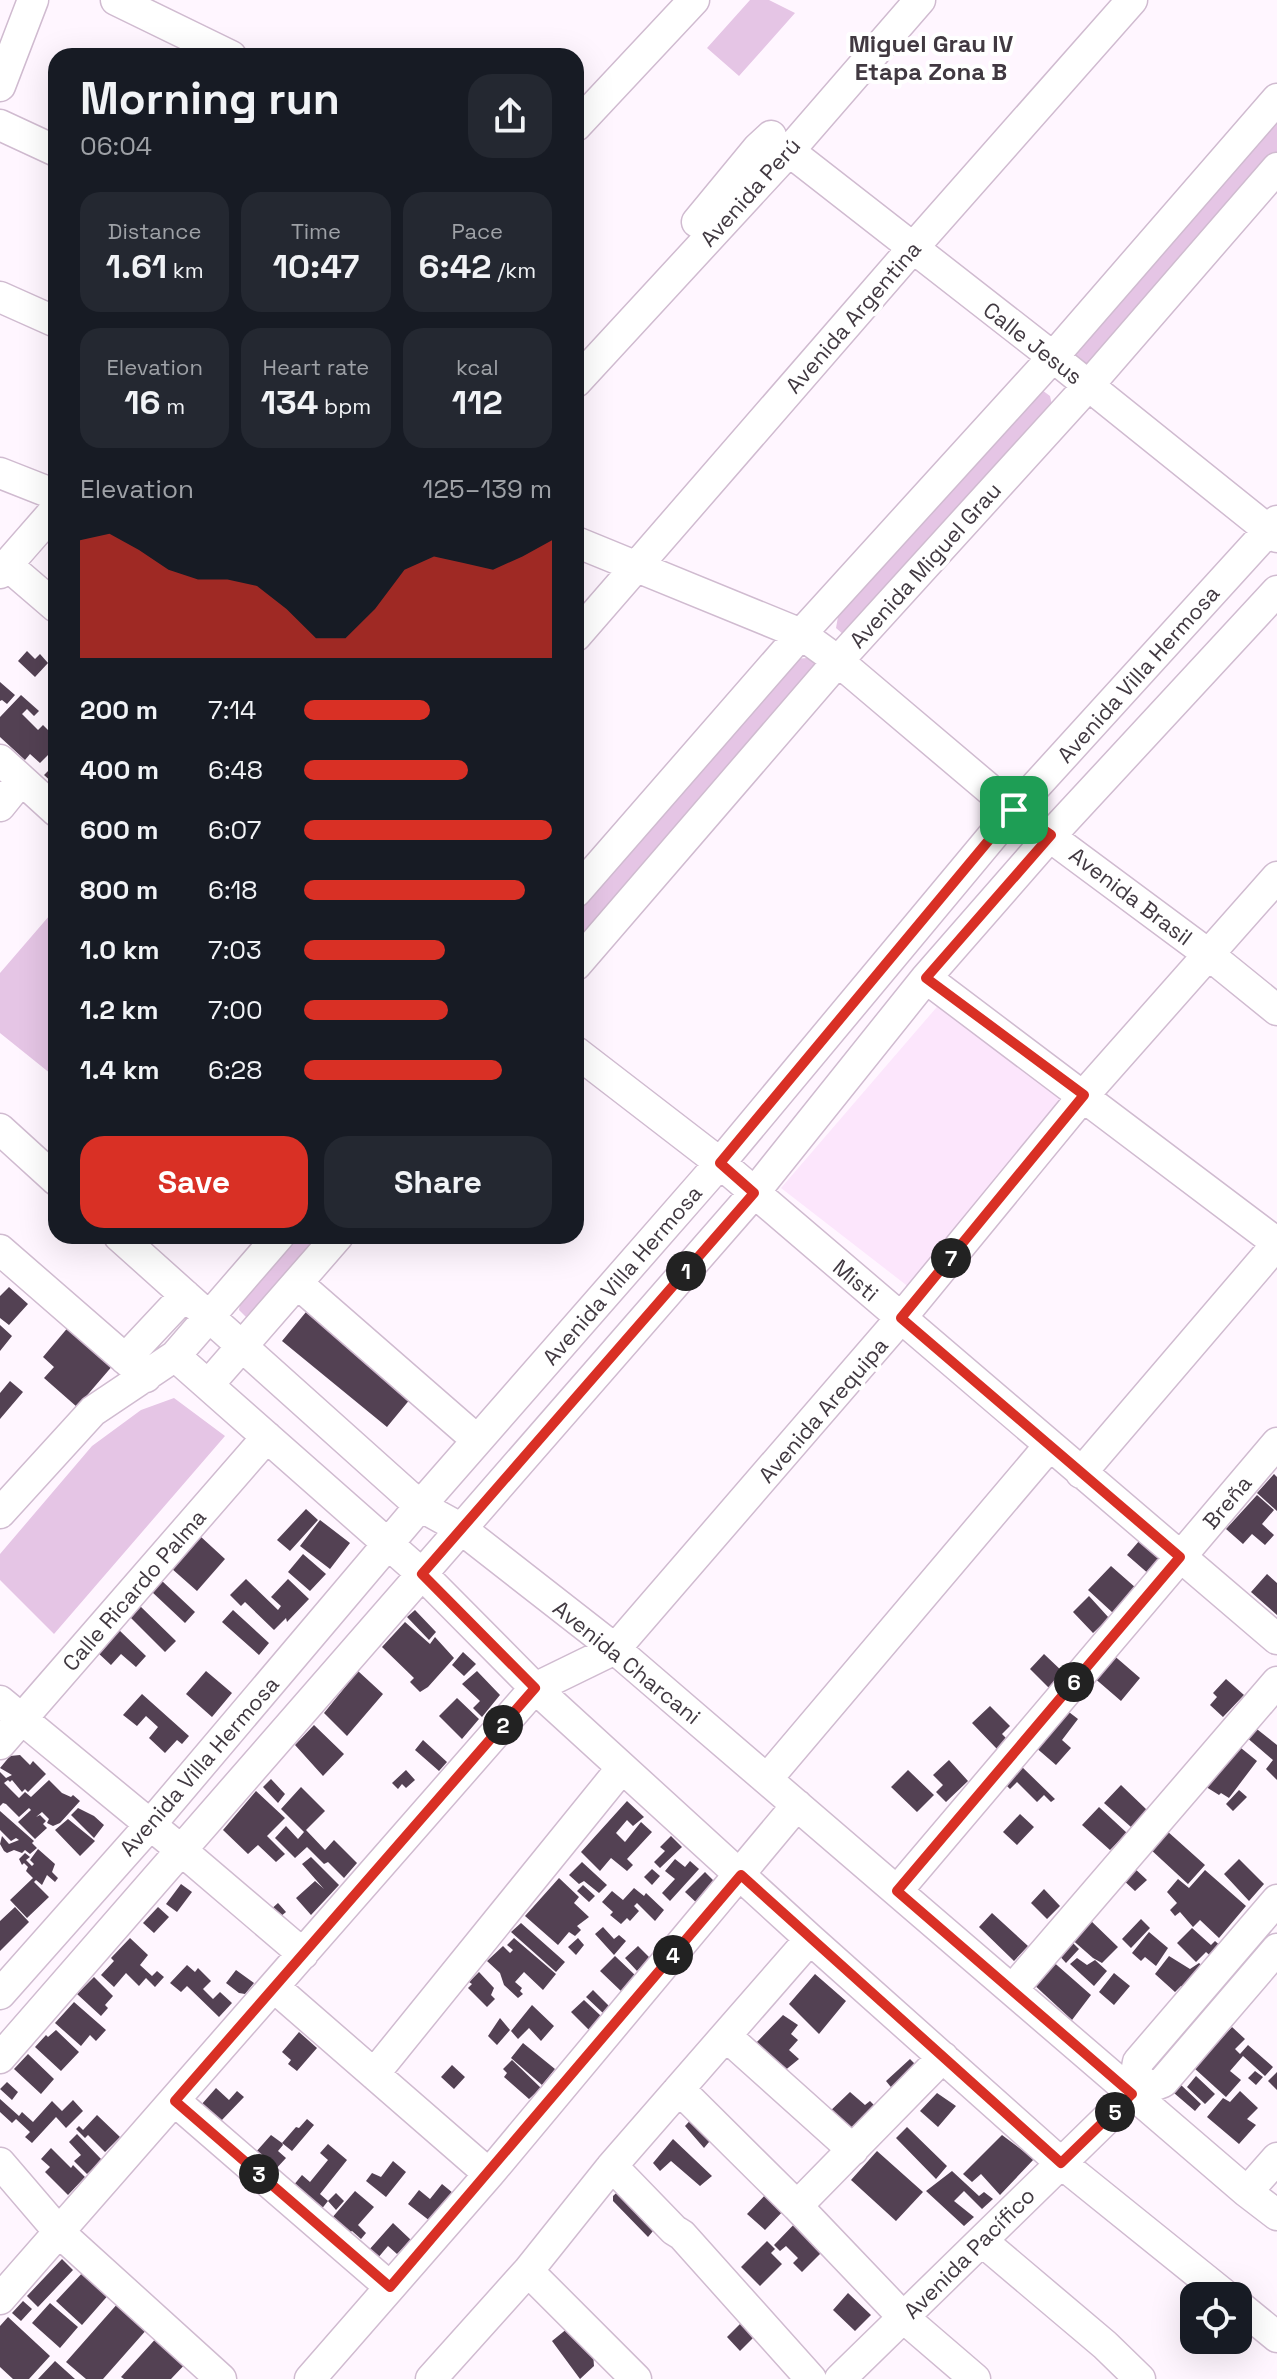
<!DOCTYPE html>
<html lang="en">
<head>
<meta charset="utf-8">
<style>
	body { margin:0; font-family:"Space Grotesk",sans-serif; background:#242831; color:#f1f3f6; height:100vh; display:flex; flex-direction:column; font-size:30px; white-space:nowrap }
	* { box-sizing:border-box; margin:0 }
	p { font-size:26px; color:#9ea1a6 }
	.icon { flex:none; width:44px; height:44px; fill:none; stroke:currentColor; stroke-width:2; stroke-linecap:round; stroke-linejoin:round }
	.map { position:relative; flex:1; overflow:hidden }
	.details { position:absolute; left:48px; top:48px; width:536px; height:1196px; display:flex; flex-direction:column; background:#171b24; border-radius:24px; box-shadow:0 8px 32px #0002 }
	.details>* { flex:none }
	.tools { position:absolute; left:1180px; top:2282px; display:grid; gap:16px }
	.tools a { display:grid; place-items:center; width:72px; height:72px; border-radius:16px; background:#171b24; box-shadow:0 8px 32px #0002; font-size:40px }
	.pin { position:absolute; display:grid; place-items:center; width:68px; height:68px; color:#fff; margin:-34px; border-radius:16px; box-shadow:0 4px 12px #0006 }
	.km { position:absolute; width:40px; height:40px; margin:-20px; border-radius:50%; background:#222; color:#fff; font-size:22px; line-height:40px; text-align:center }
	.round { display:grid; place-items:center; flex:none; width:84px; height:84px; border-radius:24px; background:#242831 }
	.summary { display:flex; align-items:center; justify-content:space-between; height:136px; padding:0 32px }
	h1 { font-size:44px; font-weight:800; line-height:60px }
	.metrics { display:grid; grid-template-columns:repeat(3,1fr); gap:12px; height:136px; padding:8px 32px }
	.metrics div { display:grid; align-content:center; border-radius:20px; background:#242831; text-align:center }
	.metrics b { font-size:34px; font-weight:800 }
	.metrics small { font-size:22px; font-weight:400 }
	.metrics p { font-size:22px }
	.chart { height:224px; padding:16px 32px }
	.chart p { display:flex; justify-content:space-between }
	.chart svg { width:100%; height:144px; margin-top:8px; fill:#d93025; opacity:.7 }
	.primary-button { display:flex; gap:16px; margin-top:auto; padding:16px 32px }
	.primary-button a { flex:1; height:92px; border-radius:24px; background:#d93025; color:#fff; font-size:32px; font-weight:800; line-height:92px; text-align:center }
	.primary-button a+a { background:#242831; color:#f1f3f6 }
	ul { padding:0 32px; list-style:none; font-size:26px }
	li { display:grid; grid-template-columns:128px 96px 1fr; align-items:center; height:60px }
	li i { height:20px; border-radius:10px; background:#d93025 }
	.map>svg:first-child { display:block }
	.built { fill:#fce6fc }
	.green { fill:#e5c5e5 }
	.building { fill:#534153 }
	.lines { fill:none; stroke-linecap:round; stroke-linejoin:round }
	.minor-casing { stroke:#d0bbd0; stroke-width:33 }
	.minor { stroke:#fff; stroke-width:30 }
	.route-casing { stroke:#fff; stroke-width:16 }
	.route { stroke:#d93025; stroke-width:10 }
	.labels { text-anchor:middle; stroke-width:8; stroke-linejoin:round; paint-order:stroke }
	.street-label { font-size:22px; fill:#413941; stroke:#fff }
	.neighbourhood-label { font-size:24px; font-weight:bold; fill:#413941; stroke:#fff }
</style>
</head>
<body>
<div class="map">
<svg width="1277" height="2379" viewBox="0 0 1277 2379">
	<rect width="100%" height="100%" fill="#fff6ff"/>
	<path class="built" d="M942 1001 1064 1101 910 1288 781 1188Z"/>
	<path class="green" d="M750 0H769L795 13 739 76 707 48Z
		M1277 110V154L1093 367 1083 369 1071 358Z
		M1042 390 1050 396 1053 409 844 635 836 628 839 611Z
		M807 658 816 663 815 676 576 950V911L794 659Z
		M56 908V1078L0 1033V973Z
		M294 1236H328L247 1318 239 1310 241 1297Z
		M174 1398 225 1436 54 1634 0 1580V1554L92 1446 141 1410Z"/>
	<path class="building" d="M27 651 35 659 40 654 48 663 35 677 18 661Z
		M0 682 15 695 7 704 2 700 0 701Z
		M21 695 39 711 34 716 27 709 22 714 38 730 43 725 51 733 56 728V747L40 763 30 754 25 760 0 737V717Z
		M56 763V780L53 783 44 775Z
		M9 1287 28 1304 9 1325 0 1318V1296Z
		M306 1312 411 1398 387 1427 282 1341Z
		M0 1325 12 1336 0 1351Z
		M70 1325 114 1364 77 1407 44 1378 54 1367 43 1357Z
		M10 1381 23 1392 0 1419V1393Z
		M1274 1474 1277 1477V1511L1257 1493Z
		M1257 1495 1274 1510 1262 1524 1274 1535 1265 1545 1252 1534 1243 1544 1226 1529Z
		M306 1509 318 1520 290 1551 277 1540Z
		M320 1520 350 1543 330 1569 300 1546Z
		M200 1536 225 1559 197 1591 171 1568Z
		M1140 1540 1163 1560 1150 1575 1127 1555Z
		M303 1554 326 1574 310 1591 288 1572Z
		M1111 1566 1136 1588 1113 1613 1088 1590Z
		M1267 1574 1277 1583V1615L1251 1592Z
		M246 1579 278 1610 281 1606 271 1597 288 1579 309 1599 287 1622 286 1618 274 1630 245 1602 241 1606 230 1595Z
		M161 1580 195 1612 185 1623 151 1591Z
		M1089 1596 1109 1618 1093 1633 1073 1612Z
		M139 1605 176 1641 165 1652 129 1616Z
		M233 1610 269 1643 259 1655 222 1622Z
		M415 1610 436 1632 429 1640 407 1617Z
		M405 1622 430 1644 435 1637 454 1658 428 1687 420 1692 410 1682 414 1678 382 1647Z
		M119 1630 146 1656 136 1667 121 1654 111 1665 97 1652Z
		M463 1652 476 1664 464 1676 452 1665Z
		M1111 1653 1140 1678 1121 1701 1092 1676Z
		M1044 1654 1064 1673 1049 1688 1030 1669Z
		M206 1671 232 1693 212 1717 186 1694Z
		M358 1671 383 1694 347 1736 324 1713Z
		M477 1671 500 1695 482 1717 473 1708 480 1701 462 1684Z
		M1226 1679 1244 1695 1223 1717 1210 1705 1217 1697 1213 1693Z
		M142 1694 189 1736 182 1744 177 1740 165 1753 149 1738 158 1727 146 1716 137 1726 123 1715Z
		M457 1698 479 1719 462 1739 439 1716Z
		M990 1706 1010 1726 1002 1734 1007 1739 997 1749 972 1723Z
		M1065 1709 1078 1719 1062 1740 1071 1748 1056 1765 1034 1746Z
		M314 1725 344 1754 323 1776 295 1745Z
		M1253 1726 1277 1745V1780L1266 1769 1273 1760 1245 1736Z
		M423 1740 447 1762 439 1771 415 1750Z
		M1241 1748 1257 1761 1229 1798 1221 1793 1219 1795 1203 1785Z
		M20 1755 30 1765 33 1761 46 1774 28 1792 25 1789 22 1792 12 1780 10 1782 6 1778 12 1775 0 1768 10 1756Z
		M949 1760 968 1781 946 1802 936 1792 943 1785 933 1775Z
		M1020 1765 1055 1799 1051 1802 1044 1795 1037 1802 1017 1782 1010 1789 1003 1782Z
		M406 1770 415 1780 406 1788 402 1784 398 1789 392 1783Z
		M908 1770 934 1795 917 1812 891 1787Z
		M0 1772 8 1780 4 1783 19 1798 25 1792 31 1797 49 1780 62 1793 71 1797 73 1795 80 1801 60 1823 53 1826 47 1823 49 1819 42 1812 36 1817 40 1815 46 1821 43 1824 47 1828 35 1839 18 1822 31 1810 29 1808 19 1817 6 1804 3 1803 0 1806Z
		M271 1779 285 1794 278 1803 263 1787Z
		M1121 1785 1147 1810 1131 1827 1104 1803Z
		M301 1787 325 1811 306 1830 325 1850 334 1840 357 1863 344 1878 328 1862 324 1864 307 1847 295 1858 275 1838 286 1826 298 1839 304 1832 281 1809Z
		M1239 1790 1247 1797 1233 1811 1226 1804Z
		M256 1791 285 1818 267 1836 285 1854 276 1862 258 1845 248 1854 223 1830Z
		M627 1801 644 1817 633 1826 627 1820 616 1833 625 1842 641 1822 652 1832 627 1859 633 1865 627 1871 611 1858 600 1871 581 1852Z
		M1099 1807 1127 1833 1110 1850 1082 1825Z
		M78 1808 94 1816 104 1825 94 1838 71 1815Z
		M0 1811 34 1841 32 1843 37 1848 30 1854 25 1850 22 1853 14 1850 7 1853 4 1851 0 1844 2 1836 9 1844 19 1840 16 1838 11 1841 0 1830Z
		M1020 1814 1034 1827 1017 1845 1003 1832Z
		M68 1819 95 1841 80 1856 55 1830Z
		M1167 1831 1205 1865 1188 1884 1149 1848Z
		M671 1836 682 1847 660 1868 654 1862 665 1851 660 1847Z
		M38 1849 55 1864 52 1872 58 1878 55 1882 47 1875 42 1885 36 1880 34 1882 49 1897 27 1918 10 1900 33 1878 26 1871 28 1867 24 1863 22 1865 19 1859 25 1853 30 1857 26 1860 32 1866 34 1864 30 1860Z
		M311 1857 339 1885 311 1915 296 1898 315 1881 324 1889 302 1864Z
		M675 1859 685 1867 690 1861 699 1869 670 1901 662 1893 675 1879 665 1871Z
		M1239 1859 1264 1884 1249 1901 1224 1874Z
		M582 1862 607 1885 599 1893 584 1881 579 1884 569 1875Z
		M1132 1866 1147 1880 1135 1891 1121 1878Z
		M652 1869 660 1876 652 1885 644 1877Z
		M1205 1870 1246 1906 1219 1938 1200 1920 1193 1927 1180 1912 1175 1916 1170 1910 1177 1903 1167 1892 1178 1879 1189 1888Z
		M705 1872 718 1885 699 1905 685 1892Z
		M559 1878 579 1897 574 1903 589 1917 577 1926 581 1930 575 1936 569 1932 558 1945 525 1916Z
		M181 1884 192 1892 177 1912 166 1904Z
		M583 1885 595 1896 589 1902 577 1891Z
		M634 1888 644 1896 646 1893 664 1910 655 1921 637 1903 634 1906 639 1911 630 1921 627 1918 621 1924 610 1915 613 1912 602 1902 612 1891 623 1900Z
		M1044 1889 1060 1906 1047 1919 1031 1903Z
		M278 1903 286 1912 275 1921 268 1912Z
		M15 1907 29 1922 0 1951V1921Z
		M158 1907 169 1917 154 1933 143 1923Z
		M992 1913 1028 1946 1014 1961 979 1927Z
		M1088 1918 1118 1947 1102 1963 1093 1958 1069 1937Z
		M1141 1919 1150 1928 1131 1948 1122 1939Z
		M521 1923 565 1962 556 1972 511 1932Z
		M603 1927 614 1939 619 1935 626 1941 614 1955 595 1934Z
		M1192 1928 1211 1945 1215 1941 1224 1949 1214 1959 1206 1952 1196 1962 1177 1943Z
		M1149 1932 1168 1948 1156 1966 1145 1957 1141 1961 1132 1953Z
		M130 1938 148 1955 140 1965 152 1976 157 1971 164 1977 155 1987 146 1978 139 1986 126 1973 114 1987 101 1975 114 1961 111 1958Z
		M514 1938 556 1974 543 1990 524 1972 515 1982 522 1988 520 1991 523 1994 518 1998 504 1985 500 1973 487 1961 503 1946 510 1953 513 1950 507 1945Z
		M578 1938 584 1945 576 1955 568 1947Z
		M1070 1940 1079 1949 1066 1963 1057 1953Z
		M638 1946 650 1958 637 1971 625 1958Z
		M615 1956 636 1976 622 1992 600 1971Z
		M1169 1956 1190 1969 1199 1963 1206 1969 1188 1991 1181 1986 1175 1992 1155 1974Z
		M1077 1958 1087 1965 1095 1960 1107 1971 1094 1986 1070 1964Z
		M1050 1959 1091 1995 1072 2020 1030 1981Z
		M187 1965 195 1972 198 1968 211 1981 203 1989 213 1999 220 1992 232 2003 219 2017 187 1986 181 1992 170 1983Z
		M236 1970 254 1983 245 1994 239 1993 226 1983Z
		M479 1972 494 1988 491 1995 495 1999 487 2007 468 1988 472 1984 469 1982Z
		M1114 1973 1130 1986 1114 2005 1099 1992Z
		M815 1974 846 2001 819 2034 789 2004Z
		M94 1977 113 1996 105 2005 108 2008 101 2016 77 1994Z
		M593 1990 610 2007 604 2014 586 1997Z
		M584 2000 601 2016 589 2030 571 2012Z
		M74 2002 106 2030 96 2041 90 2035 81 2046 55 2023Z
		M532 2005 554 2026 541 2041 529 2028 518 2039 511 2031Z
		M783 2015 798 2025 791 2034 798 2040 789 2050 799 2059 783 2072 754 2045Z
		M500 2018 510 2030 497 2045 488 2036Z
		M1232 2027 1245 2039 1235 2049 1240 2054 1248 2045 1273 2067 1265 2076 1243 2056 1230 2071 1241 2080 1226 2097 1194 2068Z
		M56 2030 79 2052 61 2071 35 2047 46 2035 48 2037Z
		M299 2032 317 2048 297 2071 288 2064 291 2060 282 2052Z
		M523 2043 555 2069 542 2085 511 2058Z
		M28 2054 54 2079 41 2094 14 2069Z
		M910 2059 916 2065 899 2097 886 2081Z
		M512 2060 541 2088 529 2099 504 2077 507 2073 503 2069Z
		M452 2065 465 2077 454 2089 441 2077Z
		M1255 2071 1263 2077 1256 2085 1248 2078Z
		M1277 2072V2090L1268 2081Z
		M1196 2076 1215 2094 1205 2104 1187 2087Z
		M7 2082 18 2092 12 2100 0 2089Z
		M1181 2085 1201 2104 1195 2111 1174 2093Z
		M216 2088 229 2100 237 2091 244 2097 220 2122 201 2105Z
		M1240 2091 1258 2108 1247 2119 1256 2125 1239 2144 1207 2117 1223 2098 1230 2102Z
		M850 2092 865 2105 870 2101 883 2114 857 2143 826 2115Z
		M937 2093 956 2106 938 2127 920 2111Z
		M0 2099 19 2116 22 2112 33 2122 52 2101 62 2111 73 2100 83 2111 66 2128 56 2117 32 2143 25 2137 30 2132 16 2119 12 2123 0 2112Z
		M699 2111 719 2130 704 2148 685 2126Z
		M97 2115 120 2137 105 2152 88 2135 85 2138 76 2129 79 2126 83 2130Z
		M307 2119 314 2125 292 2151 282 2143 283 2145 278 2151 286 2158 274 2171 255 2153 271 2135 282 2143 296 2127 299 2128Z
		M907 2127 947 2166 936 2179 896 2138Z
		M77 2134 102 2160 87 2174 74 2161 81 2155 69 2142Z
		M1002 2135 1034 2159 1000 2195 981 2174 972 2182 963 2174Z
		M673 2139 712 2176 700 2186 671 2161 660 2171 653 2163Z
		M328 2144 347 2160 320 2194 328 2201 320 2211 288 2192 302 2175 310 2182 328 2160 320 2153Z
		M51 2148 71 2168 73 2165 85 2177 68 2195 45 2172 50 2167 41 2159Z
		M877 2151 923 2192 896 2221 851 2180Z
		M393 2161 406 2172 386 2197 366 2181 372 2173 381 2177Z
		M952 2171 979 2196 984 2192 993 2199 982 2209 964 2191 954 2201 974 2217 964 2226 926 2191Z
		M442 2184 453 2193 430 2221 408 2204 419 2190 430 2199Z
		M625 2185 666 2227 658 2235 653 2231 648 2237 613 2201V2196Z
		M770 2190 787 2207 765 2230 747 2214Z
		M355 2191 374 2207 358 2225 366 2233 361 2239 352 2231 347 2234 331 2219Z
		M336 2193 344 2201 336 2210 328 2201Z
		M803 2215 830 2244 802 2272 793 2263 798 2258 786 2246 780 2251 774 2245Z
		M393 2223 411 2240 397 2254 388 2246 377 2259 368 2251Z
		M767 2241 775 2249 771 2253 782 2264 760 2286 741 2267Z
		M62 2259 73 2270 38 2307 27 2296Z
		M86 2269 111 2292 82 2325 56 2301Z
		M848 2293 871 2315 855 2331 833 2310Z
		M23 2301 32 2309 21 2321 12 2313Z
		M119 2302 148 2328 103 2379H86L66 2362Z
		M50 2303 78 2327 60 2348 32 2323Z
		M750 2314 764 2327 740 2351 727 2337Z
		M8 2317 50 2356 29 2379H13L0 2367V2326Z
		M568 2328 593 2353 594 2366 580 2379 552 2341Z
		M160 2334 189 2360 171 2379H124L121 2377Z
		M55 2361 75 2379H38Z"/>
	<g class="lines">
		<defs>
			<path id="minor" d="M116 0 231 56
				M0 86 33 0
				M0 125 56 151
				M576 126 694 0
				M789 151 1053 357 1277 537
				M697 222 758 148 771 136
				M0 297 56 322
				M576 382 789 151 920 0
				M0 473 56 495
				M576 542 801 634 838 661 1014 810 1208 954 1277 1010
				M7 565 56 607
				M0 573 56 509
				M576 636 912 249 1132 0
				M0 760 56 811
				M0 806 21 780
				M576 892 801 634 1053 357 1277 99
				M576 965 838 661 1088 386 1277 168
				M926 978 1277 1243
				M576 1052 720 1163 1277 1639
				M0 1129 56 1180
				M119 1236 420 1506 460 1528 615 1649 1247 2192 1277 2215
				M0 1250 146 1377
				M297 1283 477 1440
				M175 1356 422 1574 535 1688 810 1939 1061 2163 1226 2296
				M125 1359 185 1295
				M209 1384 338 1236
				M1081 1473 1277 1244
				M0 1513 93 1411 175 1356 279 1236
				M0 1701 181 1850 303 1954
				M0 1744 267 1437
				M767 1779 1050 1445
				M897 1891 1277 1443
				M274 1987 489 2174
				M1012 1990 1277 1682
				M0 1994 150 1825 420 1506 720 1163 1014 810 1277 521
				M726 2036 853 2150
				M0 2058 754 1193 926 978 1051 835 1277 591
				M374 2074 621 1769
				M679 2089 797 2206 904 2318 975 2379
				M1132 2094 1138 2062 1277 1900
				M175 2101 390 2287
				M0 2163 60 2233 221 2379
				M612 2166 674 2230 682 2235 811 2379
				M1247 2192 1277 2158
				M797 2206 943 2057
				M982 2241 1105 2345 1140 2379
				M528 2271 636 2379
				M0 2299 535 1688 615 1649 901 1318 1084 1095 1277 877
				M1238 2305 1277 2337
				M310 2379 489 2174 797 1805
				M431 2379 528 2271 612 2166 810 1939
				M840 2379 1132 2094 1163 2082 1277 1949"/>
		</defs>
		<use href="#minor" class="minor-casing"/>
		<use href="#minor" class="minor"/>
	</g>
	<g class="lines">
		<defs>
			<path id="route" d="M1014 810 1051 835 926 978 1084 1095 901 1318 1180 1557 897 1891 1132 2094 1061 2163 741 1875 390 2287 175 2101 535 1688 422 1574 754 1193 720 1163Z"/>
		</defs>
		<use href="#route" class="route-casing"/>
		<use href="#route" class="route"/>
	</g>
	<g class="labels">
		<g class="street-label">
			<text transform="translate(750 192) rotate(-48)" y="8">Avenida Perú</text>
			<text transform="translate(853 317) rotate(-49)" y="8">Avenida Argentina</text>
			<text transform="translate(1033 343) rotate(38)" y="8">Calle Jesus</text>
			<text transform="translate(925 565) rotate(-48)" y="8">Avenida Miguel Grau</text>
			<text transform="translate(1138 674) rotate(-48)" y="8">Avenida Villa Hermosa</text>
			<text transform="translate(1131 896) rotate(37)" y="8">Avenida Brasil</text>
			<text transform="translate(622 1275) rotate(-49)" y="8">Avenida Villa Hermosa</text>
			<text transform="translate(856 1280) rotate(40)" y="8">Misti</text>
			<text transform="translate(823 1410) rotate(-49)" y="8">Avenida Arequipa</text>
			<text transform="translate(1227 1502) rotate(-50)" y="8">Breña</text>
			<text transform="translate(134 1590) rotate(-49)" y="8">Calle Ricardo Palma</text>
			<text transform="translate(627 1662) rotate(39)" y="8">Avenida Charcani</text>
			<text transform="translate(199 1766) rotate(-49)" y="8">Avenida Villa Hermosa</text>
			<text transform="translate(969 2253) rotate(-45)" y="8">Avenida Pacífico</text>
		</g>
		<g class="neighbourhood-label">
			<text x="931" y="52">Miguel Grau IV<tspan x="931" dy="28">Etapa Zona B</tspan></text>
		</g>
	</g>
</svg>
<div class="tools">
<a><svg class="icon" aria-label="locate" viewBox="0 0 24 24"><circle cx="12" cy="12" r="6"/><path d="M12 2v4M12 18v4M2 12h4M18 12h4"/></svg></a>
</div>
<div class="pin" style="left:1014px;top:810px;background:#1e9e55"><svg class="icon" aria-label="arrive" viewBox="0 0 24 24"><path d="M6 21V4h12l-3 4 3 4H6"/></svg></div>
<b class="km" style="left:686px;top:1271px">1</b>
<b class="km" style="left:503px;top:1725px">2</b>
<b class="km" style="left:259px;top:2174px">3</b>
<b class="km" style="left:673px;top:1955px">4</b>
<b class="km" style="left:1115px;top:2112px">5</b>
<b class="km" style="left:1074px;top:1682px">6</b>
<b class="km" style="left:951px;top:1258px">7</b>
<section class="details">
<div class="summary"><div><h1>Morning run</h1><p>06:04</p></div><a class="round"><svg class="icon" aria-label="share" viewBox="0 0 24 24"><path d="M12 15V3M7 8l5-5 5 5M5 13v7h14v-7"/></svg></a></div>
<div class="metrics">
<div><p>Distance</p><b>1.61<small> km</small></b></div>
<div><p>Time</p><b>10:47</b></div>
<div><p>Pace</p><b>6:42<small> /km</small></b></div>
</div>
<div class="metrics">
<div><p>Elevation</p><b>16<small> m</small></b></div>
<div><p>Heart rate</p><b>134<small> bpm</small></b></div>
<div><p>kcal</p><b>112</b></div>
</div>
<div class="chart"><p><span>Elevation</span>125–139 m</p>
<svg viewBox="0 0 160 44" preserveAspectRatio="none"><path d="M0 44V8L10 6L20 11L30 17L40 20L50 20L60 22L70 29L80 38L90 38L100 29L110 17L120 13L130 15L140 17L150 13L160 8V44z"/></svg>
</div>
<ul>
<li><b>200 m</b>7:14<i style="width:51%"></i></li>
<li><b>400 m</b>6:48<i style="width:66%"></i></li>
<li><b>600 m</b>6:07<i style="width:100%"></i></li>
<li><b>800 m</b>6:18<i style="width:89%"></i></li>
<li><b>1.0 km</b>7:03<i style="width:57%"></i></li>
<li><b>1.2 km</b>7:00<i style="width:58%"></i></li>
<li><b>1.4 km</b>6:28<i style="width:80%"></i></li>
</ul>
<div class="primary-button"><a>Save</a><a>Share</a></div>
</section>
</div>
</body>
</html>
